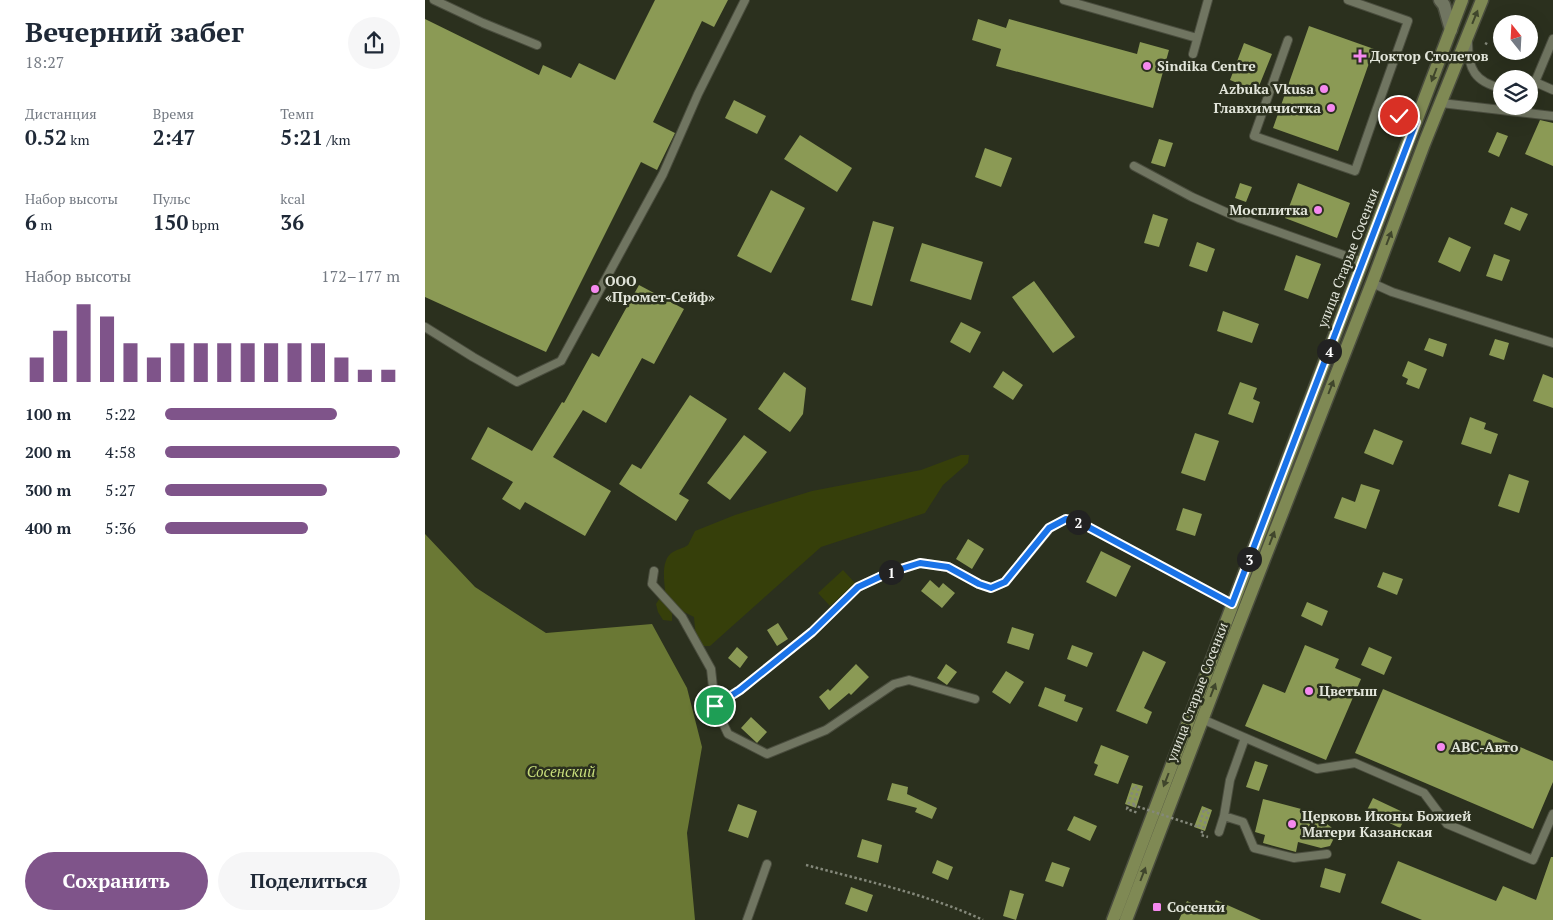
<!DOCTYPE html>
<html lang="ru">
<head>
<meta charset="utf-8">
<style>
	body { margin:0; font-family:"PT Serif",serif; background:#f6f6f7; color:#1f2937; height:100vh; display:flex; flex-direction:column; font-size:19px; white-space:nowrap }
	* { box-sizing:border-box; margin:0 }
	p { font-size:16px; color:#747a83 }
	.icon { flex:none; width:28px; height:28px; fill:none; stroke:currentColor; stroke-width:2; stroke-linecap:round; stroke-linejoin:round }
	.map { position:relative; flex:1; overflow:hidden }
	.side { display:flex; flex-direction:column; background:#fff; width:425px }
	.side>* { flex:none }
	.needle { width:32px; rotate:342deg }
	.fabs { position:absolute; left:1068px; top:15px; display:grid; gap:10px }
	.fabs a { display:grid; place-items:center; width:45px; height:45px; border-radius:50%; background:#fff; box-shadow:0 5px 20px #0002; font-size:25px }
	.pin { position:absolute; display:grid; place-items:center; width:42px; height:42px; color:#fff; margin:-21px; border:2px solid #fff; border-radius:50%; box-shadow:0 1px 5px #0007 }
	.km { position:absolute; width:25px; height:25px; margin:-12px; border-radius:50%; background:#222; color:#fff; font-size:14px; line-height:25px; text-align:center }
	.round { display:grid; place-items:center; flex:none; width:52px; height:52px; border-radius:26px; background:#f6f6f7 }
	.summary { display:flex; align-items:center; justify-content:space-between; height:85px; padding:0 25px }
	h1 { font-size:28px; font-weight:700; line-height:38px }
	.stats { display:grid; grid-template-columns:repeat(3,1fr); gap:8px; height:85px; padding:5px 25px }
	.stats div { display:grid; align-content:center }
	.stats b { font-size:21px; font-weight:700 }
	.stats small { font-size:14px; font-weight:400 }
	.stats p { font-size:14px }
	.chart { height:140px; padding:10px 25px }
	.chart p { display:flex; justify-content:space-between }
	.chart svg { width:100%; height:90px; margin-top:5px; stroke:#7f548a; stroke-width:6 }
	.button { display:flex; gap:10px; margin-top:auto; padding:10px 25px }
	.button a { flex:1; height:58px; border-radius:30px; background:#7f548a; color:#fff; font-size:20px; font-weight:700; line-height:58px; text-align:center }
	.button a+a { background:#f6f6f7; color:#1f2937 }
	ul { padding:0 25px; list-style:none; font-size:16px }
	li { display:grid; grid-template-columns:80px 60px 1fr; align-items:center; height:38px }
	li i { height:12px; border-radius:6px; background:#7f548a }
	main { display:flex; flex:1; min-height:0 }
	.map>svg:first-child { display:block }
	.green { fill:#363f0a }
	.water { fill:#6a7834 }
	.building { fill:#8b9a55 }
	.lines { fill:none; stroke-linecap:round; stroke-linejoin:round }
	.lane-casing { stroke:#4a4d3e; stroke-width:10 }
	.street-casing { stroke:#4a4d3e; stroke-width:15 }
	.secondary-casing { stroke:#4a4d3e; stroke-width:15 }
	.path { stroke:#84887a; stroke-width:2.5; stroke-dasharray:2.5 2.5; stroke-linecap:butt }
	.lane { stroke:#707561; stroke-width:8 }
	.street { stroke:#707561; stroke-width:12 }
	.secondary { stroke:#7f8954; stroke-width:12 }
	.path-bridge { stroke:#84887a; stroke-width:2.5; stroke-dasharray:2.5 2.5; stroke-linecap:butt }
	.oneway { fill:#40462c }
	.route-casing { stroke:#fff; stroke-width:10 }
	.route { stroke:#1a73e8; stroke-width:6 }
	.poi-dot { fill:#f589ef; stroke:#2b301e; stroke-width:2 }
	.labels { text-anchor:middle; stroke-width:5; stroke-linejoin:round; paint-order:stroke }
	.poi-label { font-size:14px; font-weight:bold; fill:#e2e5da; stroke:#2b301e; text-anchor:start }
	.street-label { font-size:14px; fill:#e2e5da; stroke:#2b301e }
	.water-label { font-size:15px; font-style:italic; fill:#c7dd7b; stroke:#2b301e }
</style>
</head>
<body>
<main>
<section class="side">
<div class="summary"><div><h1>Вечерний забег</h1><p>18:27</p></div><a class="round"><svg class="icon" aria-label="share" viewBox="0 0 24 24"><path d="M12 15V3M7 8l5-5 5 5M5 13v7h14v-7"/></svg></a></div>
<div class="stats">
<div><p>Дистанция</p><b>0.52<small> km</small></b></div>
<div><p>Время</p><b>2:47</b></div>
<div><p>Темп</p><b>5:21<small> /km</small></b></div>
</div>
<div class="stats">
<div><p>Набор высоты</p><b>6<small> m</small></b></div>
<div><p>Пульс</p><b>150<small> bpm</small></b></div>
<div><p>kcal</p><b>36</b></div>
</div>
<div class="chart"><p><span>Набор высоты</span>172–177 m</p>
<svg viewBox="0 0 160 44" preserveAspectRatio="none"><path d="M5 44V32M15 44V19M25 44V6M35 44V12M45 44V25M55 44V32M65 44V25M75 44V25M85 44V25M95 44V25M105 44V25M115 44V25M125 44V25M135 44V32M145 44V38M155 44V38"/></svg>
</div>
<ul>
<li><b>100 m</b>5:22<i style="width:73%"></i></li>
<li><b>200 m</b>4:58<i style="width:100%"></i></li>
<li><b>300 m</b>5:27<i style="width:69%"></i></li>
<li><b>400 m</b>5:36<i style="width:61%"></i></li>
</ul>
<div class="button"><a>Сохранить</a><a>Поделиться</a></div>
</section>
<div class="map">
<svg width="1128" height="920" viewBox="0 0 1128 920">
	<rect width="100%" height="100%" fill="#2b301e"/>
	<path class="green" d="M536 455H544L543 463 518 485 500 513 396 547 285 646H276L271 640 269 617 255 610 247 613V621L238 620 233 612 231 604 240 590C239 579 236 559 248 552 253 549 259 548 263 545L270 531 310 515 387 491 496 470Z
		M418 570 430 583 405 606 393 593Z"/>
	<path class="water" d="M0 534 50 587 121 633 227 624 262 688 277 747 262 833 270 920H0Z"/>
	<path class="building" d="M230 0H303L289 27 277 21 228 122 250 133 232 170 216 162 121 352 0 297V19L114 75 118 65 146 78 154 63 190 80Z
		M553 19 581 28 584 19 712 54 715 42 744 50 728 108 571 66 576 49 547 40Z
		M884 26 949 49 913 151 848 128Z
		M819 43 847 54 832 91 805 80Z
		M309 100 341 116 332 134 300 118Z
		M1115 120 1128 123V166L1100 154Z
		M1072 132 1083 136 1074 157 1063 152Z
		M375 135 427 168 412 192 359 159Z
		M734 139 748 143 740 167 726 163Z
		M560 148 587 158 576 187 550 177Z
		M815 183 827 187 821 202 810 198Z
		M873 183 925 203 912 238 860 218Z
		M346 190 380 208 346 273 312 256Z
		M1086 207 1103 214 1095 231 1079 224Z
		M728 214 743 219 734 247 719 243Z
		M448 221 469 227 447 306 426 300Z
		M1024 237 1046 247 1035 272 1013 262Z
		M772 242 790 249 782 272 764 266Z
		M497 243 558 262 546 300 485 281Z
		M1069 254 1085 260 1077 281 1061 276Z
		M871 255 896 264 883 299 859 290Z
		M609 281 650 337 628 353 587 297Z
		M214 285 259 309 229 364 217 358 181 423 158 410 128 457 186 491 160 536 100 502 95 510 77 499 88 482 46 459 63 427 107 451 137 402 139 403 167 353 174 357Z
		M798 311 834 324 827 343 792 331Z
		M536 322 556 332 545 353 525 342Z
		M1004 338 1022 344 1018 357 999 350Z
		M1070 339 1084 343 1079 360 1064 355Z
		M983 361 1002 369 994 389 981 384 983 379 977 376Z
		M578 371 598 385 588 400 568 387Z
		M359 372 381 388 378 414 365 432 333 409Z
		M1118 374 1128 378V408L1108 401Z
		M815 382 832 388 828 399 835 402 828 423 803 414Z
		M265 395 302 419 254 494 264 500 251 521 194 484 207 464 216 469Z
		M1045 417 1061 423 1059 429 1073 434 1066 454 1036 444Z
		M949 429 978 441 968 465 939 453Z
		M770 433 794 441 780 481 756 473Z
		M319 435 342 452 305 500 282 483Z
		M1084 474 1104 481 1094 513 1073 506Z
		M936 484 955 490 941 529 909 518 917 497 930 502Z
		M758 508 777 514 770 536 751 530Z
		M543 539 559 549 547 569 531 559Z
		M676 551 706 566 691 597 661 582Z
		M958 572 978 579 972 595 952 587Z
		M505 580 514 588 518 583 530 593 517 608 496 591Z
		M882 602 903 611 897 626 876 616Z
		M353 623 363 639 352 646 342 630Z
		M587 627 609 634 604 650 582 643Z
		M647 645 668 653 662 667 642 659Z
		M880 645 914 659 910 668 936 679 901 760 820 726 838 684 860 693Z
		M312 647 323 657 315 668 303 658Z
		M944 647 967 657 959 675 936 665Z
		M718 651 741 662 719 708 727 712 722 724 691 711Z
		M431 664 444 677 426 695 424 693 404 710 394 697 403 689 405 691Z
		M521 664 532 672 522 685 512 678Z
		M581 671 599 682 585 704 567 692Z
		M620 687 641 695 639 701 658 708 652 722 613 706Z
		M958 689 1128 761V782L1108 829 930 753Z
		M326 717 342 732 332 743 316 728Z
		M676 745 704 756 693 784 669 775 673 765 669 763Z
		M830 761 843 765 834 791 821 787Z
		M467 783 483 787 482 794 512 808 507 819 490 812 492 808 462 800Z
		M707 783 718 786 711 808 700 804Z
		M948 798 982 814 975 828 941 812Z
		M838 799 880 810 878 817 899 822 906 827 909 833 908 840 905 846 896 848 873 842 871 852 838 843 840 835 830 832Z
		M313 804 332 811 323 838 303 831Z
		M777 806 787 810 780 831 769 827Z
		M649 816 672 826 665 841 642 830Z
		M437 839 457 845 453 863 432 857Z
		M1126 857H1128V920H997L956 903 973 861 1071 901 1078 886 1111 900Z
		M512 860 528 867 523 880 507 873Z
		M627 862 645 868 638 887 620 881Z
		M900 868 921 874 915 893 895 887Z
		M426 887 448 895 442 912 420 904Z
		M585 890 599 894 591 920 578 916Z
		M791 900 836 920H754L762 901 785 912Z"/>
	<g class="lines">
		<defs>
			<path id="lane" d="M9 0 58 23 112 45
				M639 0 772 38
				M923 0 983 21 952 108
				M863 40 829 136 930 171 952 108 991 122
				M1043 43C1043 69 1050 82 1076 88
				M768 54 783 0
				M1110 82 1128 39
				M1104 83 1110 82 1128 90
				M1016 103 1128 116
				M709 166 767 197 814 218 938 262
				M947 283 967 292 1128 343
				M0 327 48 357 92 382 136 361 238 174 273 94 320 0
				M229 571 227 584 257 617 286 669 290 706 303 734 342 754 401 730 469 684 484 680 550 699
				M290 706 315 690 387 632 433 587 463 573 495 563 523 567 554 584 566 588 580 582 625 528 641 519 654 522 807 604
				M777 719 892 769 930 763 999 793 1022 824 1108 860 1128 814
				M799 816 818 822 829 848 869 858 902 854
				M794 832 799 816 805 780 820 738
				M322 920 342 864"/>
			<path id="street" d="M1015 0 1019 5 1026 30"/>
			<path id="secondary" d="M688 920 1037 0
				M701 920 808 639 947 283 999 144 1057 0"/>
		</defs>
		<use href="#lane" class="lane-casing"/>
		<use href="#street" class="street-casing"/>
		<use href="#secondary" class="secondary-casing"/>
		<path class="path" d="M1060 43 1064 45
			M708 805 714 788 709 786 702 809 713 813
			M774 827 779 809 784 811 776 835 783 837
			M381 865C441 881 502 894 558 920"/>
		<use href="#lane" class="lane"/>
		<use href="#street" class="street"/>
		<use href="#secondary" class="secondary"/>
		<path class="path-bridge" d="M708 805 774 827"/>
	</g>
	<defs><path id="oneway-solid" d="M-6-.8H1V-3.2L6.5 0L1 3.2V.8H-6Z" transform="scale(1.25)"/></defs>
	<g class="oneway">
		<use href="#oneway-solid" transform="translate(1050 17) rotate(-68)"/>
		<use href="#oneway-solid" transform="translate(1009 75) rotate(111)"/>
		<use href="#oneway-solid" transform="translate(964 238) rotate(-69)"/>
		<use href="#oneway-solid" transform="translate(906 387) rotate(-69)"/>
		<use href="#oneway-solid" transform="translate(847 538) rotate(-69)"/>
		<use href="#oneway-solid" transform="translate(788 690) rotate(-69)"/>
		<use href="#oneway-solid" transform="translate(741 780) rotate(111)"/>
		<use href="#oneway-solid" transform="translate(718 874) rotate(-69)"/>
	</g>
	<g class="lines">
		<defs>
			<path id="route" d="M290 706 315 690 387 632 433 587 463 573 495 563 523 567 554 584 566 588 580 582 624 528 641 519 654 522 807 604 991 122 974 116"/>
		</defs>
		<use href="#route" class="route-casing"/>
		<use href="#route" class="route"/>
	</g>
	<g class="poi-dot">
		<path d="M932.5 48.5h5v5h5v5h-5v5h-5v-5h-5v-5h5z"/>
		<circle cx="722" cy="66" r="5"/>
		<circle cx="899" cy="89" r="5"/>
		<circle cx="906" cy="108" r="5"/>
		<circle cx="893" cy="210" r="5"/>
		<circle cx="170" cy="289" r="5"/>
		<circle cx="884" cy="691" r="5"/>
		<circle cx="1016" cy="747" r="5"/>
		<circle cx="867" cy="824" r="5"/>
		<rect x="727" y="902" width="10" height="10" rx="2.5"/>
	</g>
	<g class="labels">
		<g class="poi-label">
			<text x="945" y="61">Доктор Столетов</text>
			<text x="732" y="71">Sindika Centre</text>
			<text x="889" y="94" text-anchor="end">Azbuka Vkusa</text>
			<text x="896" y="113" text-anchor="end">Главхимчистка</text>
			<text x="883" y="215" text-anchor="end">Мосплитка</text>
			<text x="180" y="286">ООО<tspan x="180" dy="16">«Промет-Сейф»</tspan></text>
			<text x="894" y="696">Цветыш</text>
			<text x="1026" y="752">АВС-Авто</text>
			<text x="877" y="821">Церковь Иконы Божией<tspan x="877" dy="16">Матери Казанская</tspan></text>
			<text x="742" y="912">Сосенки</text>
		</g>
		<g class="street-label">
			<text transform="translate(923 258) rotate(-69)" y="5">улица Старые Сосенки</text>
			<text transform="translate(772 692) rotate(-69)" y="5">улица Старые Сосенки</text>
		</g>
		<g class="water-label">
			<text x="136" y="777">Сосенский</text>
		</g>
	</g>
</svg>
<div class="fabs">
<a><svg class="needle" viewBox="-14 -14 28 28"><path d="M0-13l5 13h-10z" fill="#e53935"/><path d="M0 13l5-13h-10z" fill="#747a83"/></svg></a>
<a><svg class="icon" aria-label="layers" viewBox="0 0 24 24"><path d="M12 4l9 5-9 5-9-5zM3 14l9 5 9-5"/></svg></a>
</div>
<div class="pin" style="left:290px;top:706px;background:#1e9e55"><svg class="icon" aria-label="arrive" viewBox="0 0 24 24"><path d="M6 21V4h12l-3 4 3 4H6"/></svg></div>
<div class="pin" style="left:974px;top:116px;background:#d93025"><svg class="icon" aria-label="check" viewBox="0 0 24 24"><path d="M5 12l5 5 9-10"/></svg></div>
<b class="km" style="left:466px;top:572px">1</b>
<b class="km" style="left:653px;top:522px">2</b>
<b class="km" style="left:824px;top:559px">3</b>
<b class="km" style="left:904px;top:351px">4</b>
</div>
</main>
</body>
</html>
